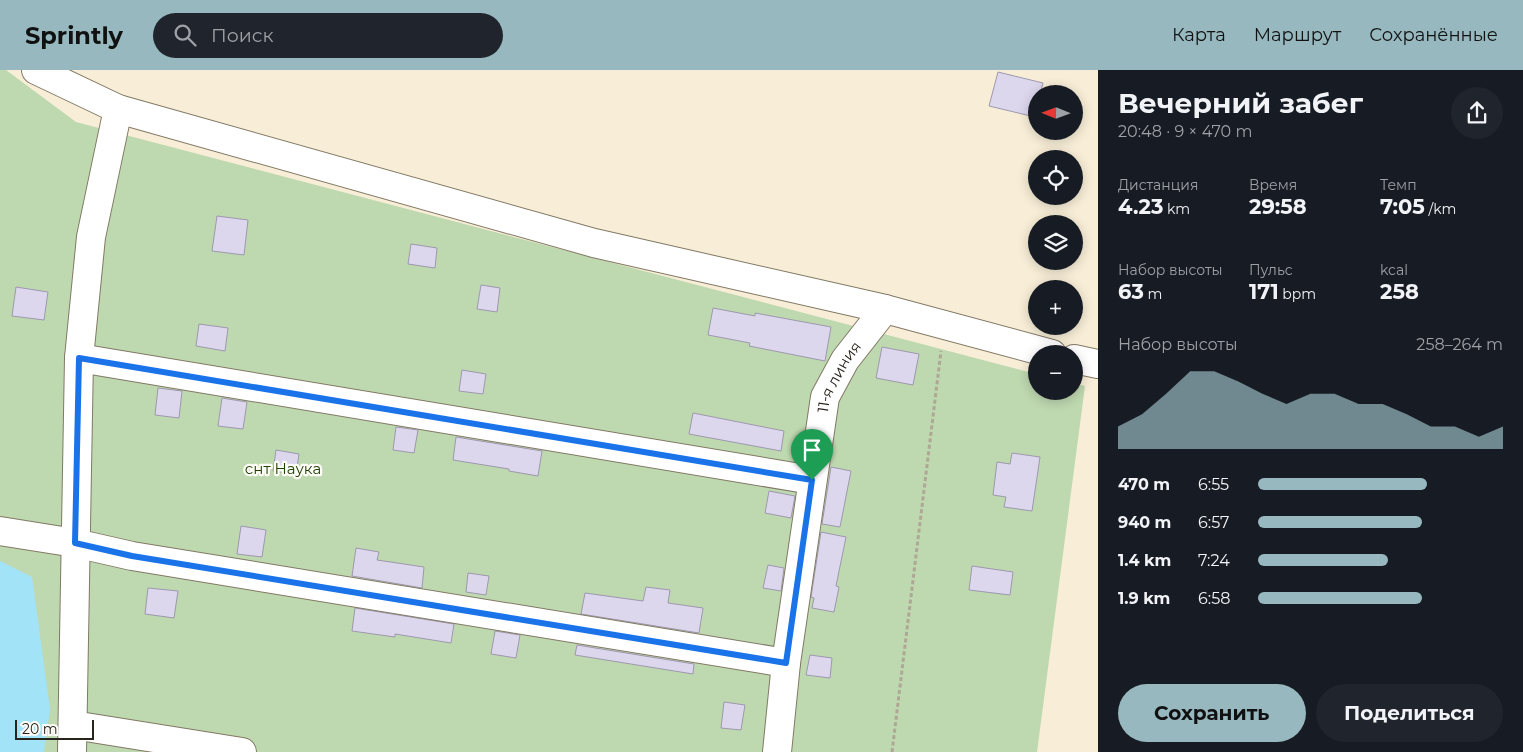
<!DOCTYPE html>
<html lang="ru">
<head>
<meta charset="utf-8">
<style>
	body { margin:0; font-family:Montserrat,sans-serif; background:#20242c; color:#f1f3f6; height:100vh; display:flex; flex-direction:column; font-size:19px; white-space:nowrap }
	* { box-sizing:border-box; margin:0 }
	p { font-size:16px; color:#9ea1a6 }
	.icon { flex:none; width:28px; height:28px; fill:none; stroke:currentColor; stroke-width:2; stroke-linecap:round; stroke-linejoin:round }
	.map { position:relative; flex:1; overflow:hidden }
	.side { display:flex; flex-direction:column; background:#171b24; width:425px }
	.side>* { flex:none }
	.needle { width:32px; rotate:271deg }
	.fabs { position:absolute; left:1028px; top:15px; display:grid; gap:10px }
	.fabs a { display:grid; place-items:center; width:55px; height:55px; border-radius:50%; background:#171b24; box-shadow:0 2px 12px #0003; font-size:25px }
	.scale { position:absolute; left:15px; bottom:12px; width:79px; box-sizing:border-box; padding-left:5px; border:2px solid #28241c; border-top:0; font-size:14px; line-height:18px; white-space:nowrap; color:#28241c; -webkit-text-stroke:4px #fefcf7; paint-order:stroke }
	.pin { position:absolute; display:grid; place-items:center; width:42px; height:42px; color:#fff; margin:-51px -21px; border-radius:50% 50% 50% 0; rotate:-45deg; box-shadow:0 0 5px #0007 }
	.pin .icon { rotate:45deg }
	.round { display:grid; place-items:center; flex:none; width:52px; height:52px; border-radius:26px; background:#20242c }
	.head { display:flex; align-items:center; justify-content:space-between; height:85px; padding:0 20px }
	h1 { font-size:28px; font-weight:700; line-height:38px }
	.metrics { display:grid; grid-template-columns:repeat(3,1fr); gap:8px; height:85px; padding:5px 20px }
	.metrics div { display:grid; align-content:center }
	.metrics b { font-size:21px; font-weight:700 }
	.metrics small { font-size:14px; font-weight:400 }
	.metrics p { font-size:14px }
	.chart { height:140px; padding:10px 20px }
	.chart p { display:flex; justify-content:space-between }
	.chart svg { width:100%; height:90px; margin-top:5px; fill:#96b8be; opacity:.7 }
	.primary-button { display:flex; gap:10px; margin-top:auto; padding:10px 20px }
	.primary-button a { flex:1; height:58px; border-radius:30px; background:#96b8be; color:#111; font-size:20px; font-weight:700; line-height:58px; text-align:center }
	.primary-button a+a { background:#20242c; color:#f1f3f6 }
	ul { padding:0 20px; list-style:none; font-size:16px }
	li { display:grid; grid-template-columns:80px 60px 1fr; align-items:center; height:38px }
	li i { height:12px; border-radius:6px; background:#96b8be }
	header { display:flex; align-items:center; gap:30px; box-sizing:border-box; height:70px; padding:0 25px; background:#96b8be; color:#111 }
	header strong { font-size:24px }
	nav { display:flex; gap:28px; margin-inline-start:auto; font-size:18px }
	.search { width:350px; height:45px; background:#20242c; display:flex; align-items:center; gap:12px; box-sizing:border-box; padding:0 18px; border-radius:28px; color:#9ea1a6; font-size:19px }
	main { display:flex; flex:1; min-height:0 }
	.map>svg:first-child { display:block }
	.green { fill:#bed8b0 }
	.water { fill:#a3e3f8 }
	.building { fill:#ddd7ee; stroke:#9e98ae }
	.lines { fill:none; stroke-linecap:round; stroke-linejoin:round }
	.minor-casing { stroke:#827965; stroke-width:30 }
	.path { stroke:#afa795; stroke-width:3; stroke-dasharray:4 2.5; stroke-linecap:butt }
	.minor { stroke:#fff; stroke-width:28 }
	.route-casing { stroke:#fff; stroke-width:10 }
	.route { stroke:#1a73e8; stroke-width:6 }
	.labels { text-anchor:middle; stroke-width:4.5; stroke-linejoin:round; paint-order:stroke }
	.street-label { font-size:15px; fill:#28241c; stroke:#fefcf7 }
	.park-label { font-size:15px; fill:#214205; stroke:#fefcf7 }
</style>
</head>
<body>
<header>
<strong>Sprintly</strong>
<div class="search"><svg class="icon" aria-label="search" viewBox="0 0 24 24"><circle cx="10" cy="10" r="6"/><path d="M15 15l6 6"/></svg>Поиск</div>
<nav><a>Карта</a><a>Маршрут</a><a>Сохранённые</a></nav>
</header>
<main>
<div class="map">
<svg width="1098" height="682" viewBox="0 0 1098 682">
	<rect width="100%" height="100%" fill="#f8eed7"/>
	<path class="green" d="M0 0H6L76 52 1036 304V321H1074V313L1085 316 1037 682H0Z"/>
	<path class="water" d="M0 491 32 507 50 639 44 682H0Z"/>
	<path class="building" d="M998 2 1043 13 1040 24H1036L1035 47 989 36Z
		M217 146 248 150 244 185 212 181Z
		M411 174 437 178 435 198 408 194Z
		M481 215 500 218 497 242 477 239Z
		M16 217 48 222 44 250 12 246Z
		M713 238 755 246V243L831 257 825 291 749 276 750 273 708 265Z
		M199 254 228 258 225 281 196 276Z
		M882 277 919 284 913 315 876 308Z
		M462 300 486 304 483 324 459 321Z
		M158 318 182 321 179 348 155 345Z
		M222 328 247 332 243 359 218 356Z
		M693 343 784 361 781 381 689 364Z
		M396 357 418 360 414 383 393 380Z
		M456 367 542 381 538 406 509 401V399L453 390Z
		M276 380 299 384 296 404 273 401Z
		M1012 383 1040 387 1032 441 1004 437 1006 427 993 425 997 392 1010 394Z
		M831 397 851 401 840 457 822 454Z
		M769 421 795 426 791 448 765 443Z
		M241 456 266 460 262 487 237 484Z
		M821 462 846 467 836 516 839 517 834 542 812 538 814 528 811 527Z
		M356 478 379 482 377 490 424 497 422 518 352 506Z
		M768 495 784 498 781 521 763 518Z
		M972 496 1013 502 1010 525 969 520Z
		M468 503 489 506 486 525 466 522Z
		M646 517 670 520 668 533 703 538 699 563 581 544 585 523 643 531Z
		M148 518 178 521 174 548 145 544Z
		M355 538 454 554 451 573 395 564V567L352 561Z
		M495 561 520 565 516 588 491 584Z
		M577 575 694 594 693 604 575 585Z
		M810 585 832 588 830 608 806 605Z
		M724 632 745 635 741 660 721 658Z"/>
	<g class="lines">
		<defs>
			<g id="minor">
				<path d="M36 0 118 39 594 173 885 239 1052 284"/>
				<path d="M79 288 812 410"/>
				<path d="M1074 289 1098 294"/>
				<path d="M0 461 75 473 132 486 786 593"/>
				<path d="M73 655 242 682"/>
				<path d="M72 682 79 288 91 167 118 39"/>
				<path id="s1" d="M777 682 786 593 825 327 845 290 885 239"/>
			</g>
		</defs>
		<use href="#minor" class="minor-casing"/>
		<path class="path" d="M892 682 941 281"/>
		<use href="#minor" class="minor"/>
	</g>
	<g class="lines">
		<defs>
			<path id="route" d="M79 288 812 410 786 593 132 486 75 473Z"/>
		</defs>
		<use href="#route" class="route-casing"/>
		<use href="#route" class="route"/>
	</g>
	<g class="labels">
		<g class="street-label">
			<text dy="5" stroke="none"><textPath href="#s1" startOffset="382">11-я линия</textPath></text>
		</g>
		<g class="park-label">
			<text x="283" y="404">снт Наука</text>
		</g>
	</g>
</svg>
<div class="fabs">
<a><svg class="needle" viewBox="-14 -14 28 28"><path d="M0-13l5 13h-10z" fill="#e53935"/><path d="M0 13l5-13h-10z" fill="#9ea1a6"/></svg></a>
<a><svg class="icon" aria-label="locate" viewBox="0 0 24 24"><circle cx="12" cy="12" r="6"/><path d="M12 2v4M12 18v4M2 12h4M18 12h4"/></svg></a>
<a><svg class="icon" aria-label="layers" viewBox="0 0 24 24"><path d="M12 4l9 5-9 5-9-5zM3 14l9 5 9-5"/></svg></a>
<a>+</a>
<a>−</a>
</div>
<div class="scale">20 m</div>
<div class="pin" style="left:812px;top:410px;background:#1e9e55"><svg class="icon" aria-label="arrive" viewBox="0 0 24 24"><path d="M6 21V4h12l-3 4 3 4H6"/></svg></div>
</div>
<section class="side">
<div class="head"><div><h1>Вечерний забег</h1><p>20:48 · 9 × 470 m</p></div><a class="round"><svg class="icon" aria-label="share" viewBox="0 0 24 24"><path d="M12 15V3M7 8l5-5 5 5M5 13v7h14v-7"/></svg></a></div>
<div class="metrics">
<div><p>Дистанция</p><b>4.23<small> km</small></b></div>
<div><p>Время</p><b>29:58</b></div>
<div><p>Темп</p><b>7:05<small> /km</small></b></div>
</div>
<div class="metrics">
<div><p>Набор высоты</p><b>63<small> m</small></b></div>
<div><p>Пульс</p><b>171<small> bpm</small></b></div>
<div><p>kcal</p><b>258</b></div>
</div>
<div class="chart"><p><span>Набор высоты</span>258–264 m</p>
<svg viewBox="0 0 160 44" preserveAspectRatio="none"><path d="M0 44V33L10 27L20 17L30 6L40 6L50 11L60 17L70 22L80 17L90 17L100 22L110 22L120 27L130 33L140 33L150 38L160 33V44z"/></svg>
</div>
<ul>
<li><b>470 m</b>6:55<i style="width:69%"></i></li>
<li><b>940 m</b>6:57<i style="width:67%"></i></li>
<li><b>1.4 km</b>7:24<i style="width:53%"></i></li>
<li><b>1.9 km</b>6:58<i style="width:67%"></i></li>
</ul>
<div class="primary-button"><a>Сохранить</a><a>Поделиться</a></div>
</section>
</main>
</body>
</html>
